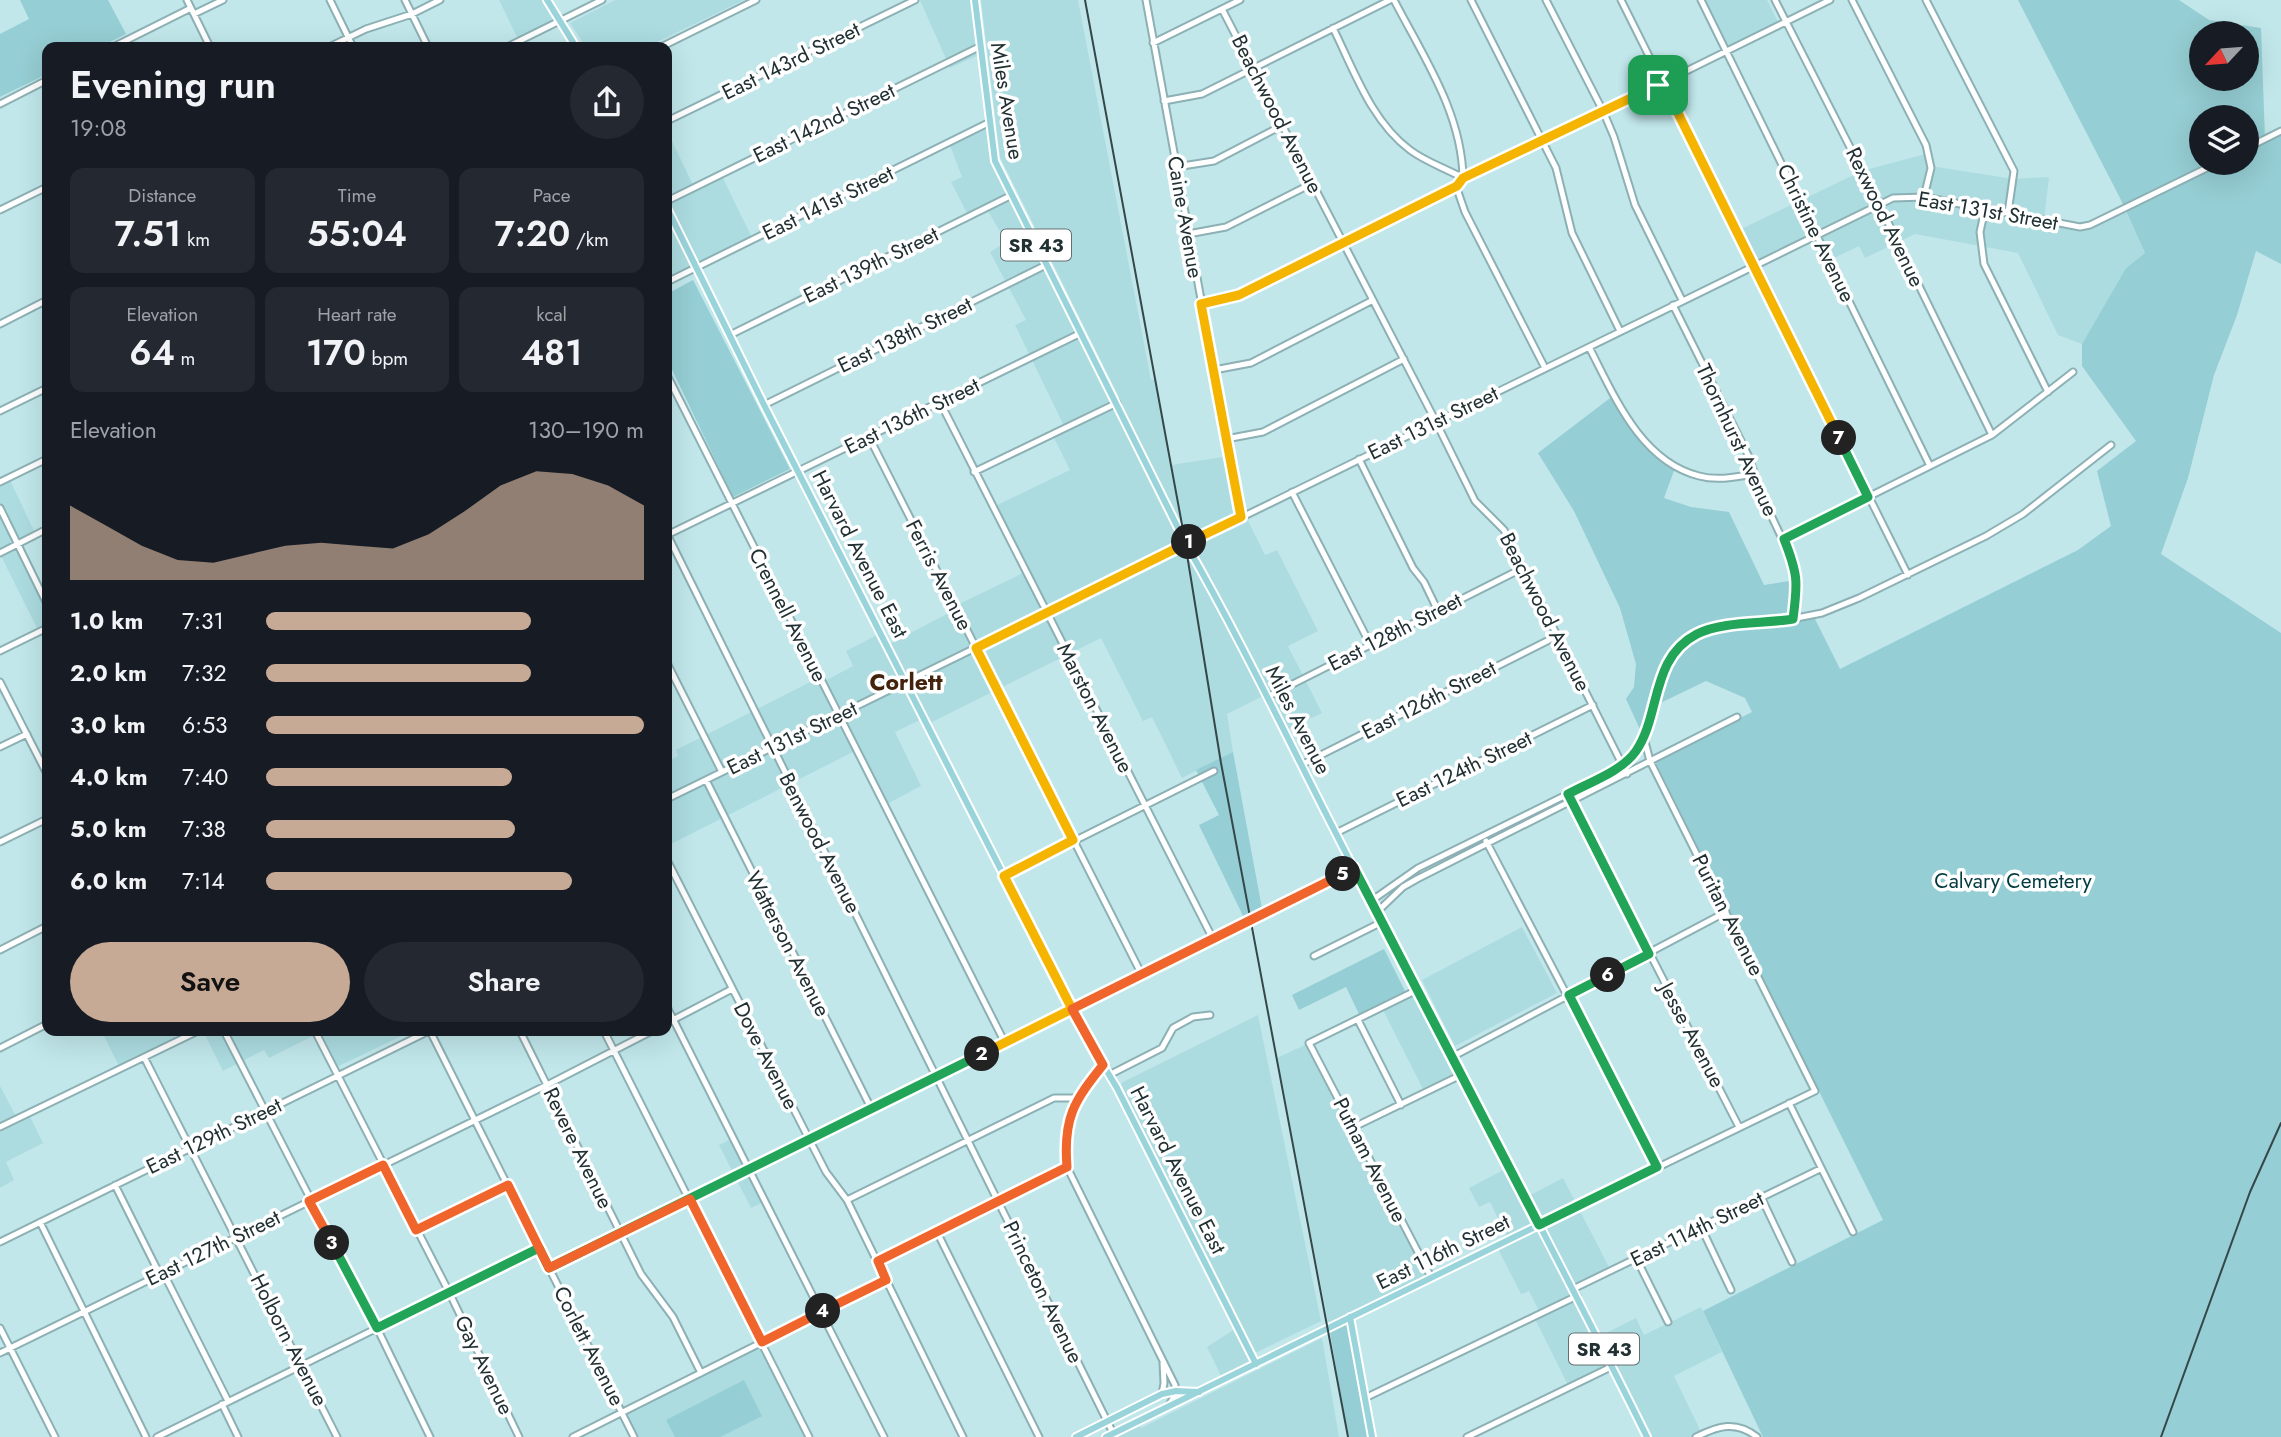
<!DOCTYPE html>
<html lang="en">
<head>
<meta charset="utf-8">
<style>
	body { margin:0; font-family:Jost,sans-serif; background:#242831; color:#f1f3f6; height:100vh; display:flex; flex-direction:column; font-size:26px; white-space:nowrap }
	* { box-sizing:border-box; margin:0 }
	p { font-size:23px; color:#9ea1a6 }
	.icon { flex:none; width:38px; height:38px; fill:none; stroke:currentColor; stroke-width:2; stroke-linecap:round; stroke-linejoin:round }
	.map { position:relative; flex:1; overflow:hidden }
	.panel { position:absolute; left:42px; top:42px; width:630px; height:994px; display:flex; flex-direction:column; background:#171b24; border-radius:14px; box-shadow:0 7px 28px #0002 }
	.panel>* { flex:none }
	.needle { width:46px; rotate:244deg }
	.fabs { position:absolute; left:2189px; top:21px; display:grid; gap:14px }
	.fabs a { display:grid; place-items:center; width:70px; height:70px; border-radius:50%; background:#171b24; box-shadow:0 7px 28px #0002; font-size:35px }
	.pin { position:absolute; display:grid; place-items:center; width:60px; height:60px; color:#fff; margin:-30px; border-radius:14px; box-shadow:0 4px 10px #0006 }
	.km { position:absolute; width:35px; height:35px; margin:-18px; border-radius:50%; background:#222; color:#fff; font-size:19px; line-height:35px; text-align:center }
	.round { display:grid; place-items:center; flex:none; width:74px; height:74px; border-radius:37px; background:#242831 }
	.headline { display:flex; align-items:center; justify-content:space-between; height:119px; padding:0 28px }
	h1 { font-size:38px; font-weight:600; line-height:52px }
	.metrics { display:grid; grid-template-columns:repeat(3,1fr); gap:10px; height:119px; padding:7px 28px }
	.metrics div { display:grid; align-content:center; border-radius:14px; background:#242831; text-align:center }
	.metrics b { font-size:35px; font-weight:600 }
	.metrics small { font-size:19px; font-weight:400 }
	.metrics p { font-size:19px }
	.chart { height:196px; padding:14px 28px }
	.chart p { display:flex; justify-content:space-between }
	.chart svg { width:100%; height:126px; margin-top:7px; fill:#c7aa95; opacity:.7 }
	.cta { display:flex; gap:14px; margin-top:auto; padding:14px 28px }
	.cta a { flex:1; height:80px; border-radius:42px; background:#c7aa95; color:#111; font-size:28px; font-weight:600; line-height:80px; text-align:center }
	.cta a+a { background:#242831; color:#f1f3f6 }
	ul { padding:0 28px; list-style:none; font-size:23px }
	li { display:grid; grid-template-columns:112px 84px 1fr; align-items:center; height:52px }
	li i { height:18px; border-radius:9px; background:#c7aa95 }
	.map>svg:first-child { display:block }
	.built { fill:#acdce0 }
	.green { fill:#95ced4; fill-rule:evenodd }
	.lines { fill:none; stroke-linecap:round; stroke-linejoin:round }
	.minor-casing { stroke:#8cb0b4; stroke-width:9 }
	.major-casing { stroke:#fff; stroke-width:10 }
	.minor { stroke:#fff; stroke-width:5 }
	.major { stroke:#99d4da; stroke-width:6 }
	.rail { stroke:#354749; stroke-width:2 }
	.split-1-casing { stroke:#fff; stroke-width:14 }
	.split-2-casing { stroke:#fff; stroke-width:14 }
	.split-3-casing { stroke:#fff; stroke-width:14 }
	.split-4-casing { stroke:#fff; stroke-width:14 }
	.split-5-casing { stroke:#fff; stroke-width:14 }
	.split-6-casing { stroke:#fff; stroke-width:14 }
	.split-7-casing { stroke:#fff; stroke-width:14 }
	.split-8-casing { stroke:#fff; stroke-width:14 }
	.split-1 { stroke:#f5b400; stroke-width:9 }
	.split-2 { stroke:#f5b400; stroke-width:9 }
	.split-3 { stroke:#22a559; stroke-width:9 }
	.split-4 { stroke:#f0652b; stroke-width:9 }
	.split-5 { stroke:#f0652b; stroke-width:9 }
	.split-6 { stroke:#22a559; stroke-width:9 }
	.split-7 { stroke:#22a559; stroke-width:9 }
	.split-8 { stroke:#f5b400; stroke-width:9 }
	.labels { text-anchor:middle; stroke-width:7; stroke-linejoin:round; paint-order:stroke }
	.shield { fill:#fff; stroke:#646e70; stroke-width:2 }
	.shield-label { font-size:19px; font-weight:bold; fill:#213032 }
	.street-label { font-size:21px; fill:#213032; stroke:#fff }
	.park-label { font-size:21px; fill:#003b40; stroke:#fff }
	.neighbourhood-label { font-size:23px; font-weight:bold; fill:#43230c; stroke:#fff }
</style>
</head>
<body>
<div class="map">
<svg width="2281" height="1437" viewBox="0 0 2281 1437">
	<rect width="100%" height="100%" fill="#c1e7eb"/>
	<path class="built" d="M499 0H551L565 19 519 41Z
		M615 0H744L647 47H586L570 23Z
		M920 0H975L981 54 950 68Z
		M981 0H1078L1151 380 1155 379 1171 465 1229 456 1241 516 1245 515 1265 555 1277 550 1318 631 1288 646 1322 713 1284 731 1265 695 1227 714 1233 752 1182 778 1152 717 1143 721 1101 638 928 724 924 718 895 732 921 786 885 805 857 750 667 846V799L670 797 667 790V762L678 756 676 750 820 677 823 682 853 666 846 651 881 633 888 645 956 609 955 606 1025 572 993 507 1070 470 1052 434 1065 428 1015 325 1026 320 990 252 1006 242 988 211 970 219 951 182 962 177 949 143 988 123 995 161 1115 399 1119 397 1000 157Z
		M1704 0H1767L1778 22 1728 47Z
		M667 131 694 187 721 174 753 240 669 281 667 277Z
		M1929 153 1931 166 2013 179 2049 177 2044 220 2080 227 2124 208 2145 253 2126 268 2082 344 2058 335 2018 253 1915 234 1865 258 1859 246 1830 260 1817 235 1753 266 1737 231 1862 171Z
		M9 478 36 535 18 544 38 584 47 580V628L39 632 0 554V482Z
		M1522 927 1557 993 1455 1046 1422 980Z
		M1417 990 1461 1075 1425 1093 1382 1008Z
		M1258 1015 1321 1321 1255 1353 1121 1085 1123 1082Z
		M114 1031H173L177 1041 120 1068 104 1036Z
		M203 1031H315L317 1034 269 1058 264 1050 223 1071Z
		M320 1031H412L339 1066 337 1065Z
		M1309 1043 1431 1277 1329 1327 1277 1058Z
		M0 1086 17 1118 28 1113 43 1143 6 1162 14 1180 0 1188Z
		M733 1138 766 1201 751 1208 719 1145Z
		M1509 1167 1525 1198 1563 1178 1611 1271 1574 1289 1598 1337 1636 1318 1644 1335 1701 1307 1722 1352 1674 1376 1702 1434 1696 1437H1647L1613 1367 1569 1387 1534 1317 1540 1313 1529 1291 1521 1294 1496 1245 1508 1239 1490 1202 1479 1207 1469 1188Z
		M1238 1327 1256 1364 1223 1380 1207 1347Z
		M1322 1338 1339 1437H1106L1138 1422 1141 1428Z
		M762 1342 809 1437H634L622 1412Z"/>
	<path class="green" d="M20 0H108L126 34 100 47H47V74L0 97V34L29 19Z
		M2018 0H2179L2209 20 2261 28 2265 139 2281 131V264L2256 251 2237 315 2214 375 2188 478 2161 554 2281 633V1437H1763L1703 1311 1883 1220 1655 761 1752 712 1745 698 1706 681 1652 707 1644 738 1626 699 1634 687 1636 664 1620 608 1574 511 1538 453 1614 395 1643 439 1675 468 1664 498 1691 507 1729 512 1764 585 1796 580 1793 619 1813 615 1840 669 2078 550 2111 526 2097 471 2136 441 2082 366V344L2126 268 2145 253 2120 198ZM2202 33H2247V79H2202ZM2202 117H2247V163H2202Z
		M693 280 790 469 733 497 667 359V294Z
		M1233 752 1263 914 1246 922 1199 825 1219 815 1196 770Z
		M1384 949 1405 991 1359 1014 1346 987 1299 1010 1292 995Z
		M1350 1317 1372 1437H1348L1329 1327Z
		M744 1380 762 1416 720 1437H675L666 1420Z"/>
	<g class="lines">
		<defs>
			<path id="minor" d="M187 0 210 47
				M330 0 353 47
				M405 0 428 47
				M1146 0 1241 517
				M1394 0C1423 56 1462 113 1463 178
				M1471 0 1556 168 1572 233 1620 331
				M1546 0 1603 111 1614 137 1635 205 1682 300
				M1621 0 1908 575
				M1701 0 1930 466
				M1775 0 1879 204 1992 435
				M1852 0 1926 145 1931 168 1924 197
				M1926 0 2014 171 2008 213
				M1222 9 1433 416 1475 501 1504 530 1627 774
				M194 14 223 0
				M1333 28C1354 70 1371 121 1410 150 1426 162 1445 168 1463 178
				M1153 43 1240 0
				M113 47 191 8
				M329 47 366 29 412 14 440 0
				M507 47 602 0
				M661 47 756 0
				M1164 101 1202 94 1390 0
				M0 104 47 80
				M667 121 915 0
				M2247 148 2281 131
				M1176 167 1214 161 1283 125
				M1456 186 1465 212 1545 368
				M667 201 981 46
				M1985 209 1980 232 1984 264 2048 392
				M0 210 47 187
				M1188 234 1226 227 1313 183
				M667 282 988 123
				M1201 304 1239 295 1456 186 1463 178 1658 85 1830 0
				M1673 305 1749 457 1761 494 1795 566 1796 580 1793 619
				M0 324 47 300
				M730 335 1012 195
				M1589 347C1614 395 1640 461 1699 476 1717 481 1736 477 1754 474
				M1214 370 1251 363 1373 300
				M667 375 1005 1043
				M940 402 1213 939
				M764 405 1046 265
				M0 411 47 388
				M869 437 1142 975
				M1226 439 1263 432 1404 359
				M1359 459 1413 568 1424 582 1438 611
				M974 472 1117 403
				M0 482 47 459
				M1292 492 1370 644
				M0 508 47 604
				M667 534 1113 1433
				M667 535 1081 333
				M1784 539 1992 435 2073 372
				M0 553 47 529
				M0 651 47 628
				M667 663 722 772
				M0 682 47 774
				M1267 697 1523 568
				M0 747 27 734
				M1301 765 1557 636
				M706 780 871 1108
				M667 799 1893 198 1924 197 2080 227 2090 225 2217 163
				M1571 800 1739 1127
				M1336 833 1593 705
				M1486 841 1657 1167
				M0 842 47 819
				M667 860 809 1139 826 1172 847 1200 963 1437
				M1004 876 1214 771
				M1371 901 1418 868 1568 794 1622 765 1644 738 1660 679 1670 660 1697 634 1728 625 1766 624 1822 613 1859 598 1986 536 2023 514 2111 445
				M1377 912 1403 887 1417 879 1737 717
				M0 950 47 926
				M1314 956 1382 922
				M1417 990 1309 1043 1431 1277
				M667 1007 884 1437
				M1358 1020 1401 1105
				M667 1023 732 989
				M224 1031 377 1328 430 1437
				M315 1031 449 1292 519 1437
				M430 1031 634 1437
				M520 1031 641 1274 673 1317 701 1373
				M604 1031 809 1437
				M0 1048 47 1024
				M144 1057 337 1437
				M1452 1057 1726 912
				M1103 1065C1074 1102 1063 1118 1067 1167L1175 1385V1395L1169 1405
				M1109 1075 1162 1048 1173 1028 1193 1017 1210 1015
				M1789 1103 1853 1232
				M0 1127 198 1031
				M1352 1128 1461 1075
				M115 1185 156 1267 168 1282 228 1401
				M1761 1197 1792 1262
				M847 1200 1054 1098H1077
				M40 1222 146 1437
				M1539 1225 1815 1091 1650 761 1644 738
				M1701 1227 1731 1290
				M417 1230 508 1185
				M937 1232 1039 1437
				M0 1242 429 1031
				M1636 1258 1668 1322
				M878 1261 1067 1167
				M549 1267 1354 868
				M1573 1289 1820 1169
				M0 1328 55 1437
				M0 1353 547 1085 652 1031
				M1162 1394 1164 1383 1163 1363
				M1365 1398 1577 1296
				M222 1404 238 1437
				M157 1437 539 1248
				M573 1437 886 1280
				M1467 1437 1613 1366
				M1696 1437C1718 1426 1736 1420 1757 1437"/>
			<path id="major" d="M547 0 576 47
				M975 0 995 161 1186 544C1249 654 1302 770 1361 882 1457 1067 1555 1251 1647 1437
				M667 208 764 405 1084 1033 1117 1088 1256 1364
				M1350 1317 1372 1437
				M1076 1437 1162 1394 1176 1391 1199 1392
				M1106 1437 1539 1225"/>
		</defs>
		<use href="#minor" class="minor-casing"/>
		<use href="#major" class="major-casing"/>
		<use href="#minor" class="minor"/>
		<use href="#major" class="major"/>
		<path class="rail" d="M1085 0 1183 530 1221 763 1348 1437
			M2161 1437 2250 1192 2281 1123"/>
	</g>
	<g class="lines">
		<defs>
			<path id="split-1" d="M1189 542 1241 517 1201 304 1239 295 1457 186 1463 178 1658 85"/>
			<path id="split-2" d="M982 1054 1072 1009 1004 876 1073 840 976 648 1189 542"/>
			<path id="split-3" d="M332 1243 377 1328 539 1248 549 1268 982 1054"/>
			<path id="split-4" d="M332 1243 309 1201 383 1165 416 1230 508 1185 549 1268 690 1199 762 1342 823 1311"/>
			<path id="split-5" d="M823 1311 886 1280 878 1261 1067 1167C1063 1118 1074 1101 1103 1065L1072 1009 1343 874"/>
			<path id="split-6" d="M1343 874 1354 868 1539 1225 1657 1167 1569 995 1608 975"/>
			<path id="split-7" d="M1608 975 1649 954 1568 794C1590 782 1621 772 1636 751 1661 715 1650 658 1697 634 1723 621 1763 624 1793 619 1798 582 1798 574 1784 539L1868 497 1839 438"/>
			<path id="split-8" d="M1658 85 1663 83 1665 87 1839 438"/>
		</defs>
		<use href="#split-1" class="split-1-casing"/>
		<use href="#split-2" class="split-2-casing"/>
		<use href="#split-3" class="split-3-casing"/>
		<use href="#split-4" class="split-4-casing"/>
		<use href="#split-5" class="split-5-casing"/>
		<use href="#split-6" class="split-6-casing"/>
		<use href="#split-7" class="split-7-casing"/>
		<use href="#split-8" class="split-8-casing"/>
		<use href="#split-1" class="split-1"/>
		<use href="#split-2" class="split-2"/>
		<use href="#split-3" class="split-3"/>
		<use href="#split-4" class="split-4"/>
		<use href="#split-5" class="split-5"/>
		<use href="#split-6" class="split-6"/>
		<use href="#split-7" class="split-7"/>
		<use href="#split-8" class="split-8"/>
	</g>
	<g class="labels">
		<g class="shield">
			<rect x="1001" y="229.5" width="70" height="31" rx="5"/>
			<rect x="1569" y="1333.5" width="70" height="31" rx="5"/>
		</g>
		<g class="shield-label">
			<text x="1036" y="252">SR 43</text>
			<text x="1604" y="1356">SR 43</text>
		</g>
		<g class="street-label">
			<text transform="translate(791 61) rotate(-26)" y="7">East 143rd Street</text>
			<text transform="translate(1007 101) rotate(81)" y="7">Miles Avenue</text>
			<text transform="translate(1277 114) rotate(63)" y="7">Beachwood Avenue</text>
			<text transform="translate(824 123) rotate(-26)" y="7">East 142nd Street</text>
			<text transform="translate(828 203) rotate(-26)" y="7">East 141st Street</text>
			<text transform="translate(1988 211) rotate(10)" y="7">East 131st Street</text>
			<text transform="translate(1185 217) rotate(80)" y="7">Caine Avenue</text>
			<text transform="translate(1885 217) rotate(64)" y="7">Rexwood Avenue</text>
			<text transform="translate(1816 233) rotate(64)" y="7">Christine Avenue</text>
			<text transform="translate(871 265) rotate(-26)" y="7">East 139th Street</text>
			<text transform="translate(905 335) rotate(-26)" y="7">East 138th Street</text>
			<text transform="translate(912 416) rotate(-26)" y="7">East 136th Street</text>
			<text transform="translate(1433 423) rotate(-26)" y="7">East 131st Street</text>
			<text transform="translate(1737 440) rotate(65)" y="7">Thornhurst Avenue</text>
			<text transform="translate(860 554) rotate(63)" y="7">Harvard Avenue East</text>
			<text transform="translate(939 575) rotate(63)" y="7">Ferris Avenue</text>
			<text transform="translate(1545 612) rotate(63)" y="7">Beachwood Avenue</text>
			<text transform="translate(788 615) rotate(63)" y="7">Crennell Avenue</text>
			<text transform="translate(1395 632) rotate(-27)" y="7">East 128th Street</text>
			<text transform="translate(1429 700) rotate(-27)" y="7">East 126th Street</text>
			<text transform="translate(1095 708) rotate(63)" y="7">Marston Avenue</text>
			<text transform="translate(1298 720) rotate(63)" y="7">Miles Avenue</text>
			<text transform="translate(792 738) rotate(-26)" y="7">East 131st Street</text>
			<text transform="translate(1464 769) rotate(-26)" y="7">East 124th Street</text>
			<text transform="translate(820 843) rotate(63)" y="7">Benwood Avenue</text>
			<text transform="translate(1728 915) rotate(63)" y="7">Puritan Avenue</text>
			<text transform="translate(788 944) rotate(63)" y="7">Watterson Avenue</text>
			<text transform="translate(1692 1035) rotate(62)" y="7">Jesse Avenue</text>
			<text transform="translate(766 1056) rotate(63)" y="7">Dove Avenue</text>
			<text transform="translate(214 1136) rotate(-26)" y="7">East 129th Street</text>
			<text transform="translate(578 1148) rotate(64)" y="7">Revere Avenue</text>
			<text transform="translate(1370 1160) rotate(63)" y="7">Putnam Avenue</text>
			<text transform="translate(1178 1170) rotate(63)" y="7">Harvard Avenue East</text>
			<text transform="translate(1697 1229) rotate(-26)" y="7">East 114th Street</text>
			<text transform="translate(213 1248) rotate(-26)" y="7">East 127th Street</text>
			<text transform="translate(1443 1252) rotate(-26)" y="7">East 116th Street</text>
			<text transform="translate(1043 1292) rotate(64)" y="7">Princeton Avenue</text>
			<text transform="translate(289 1340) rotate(63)" y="7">Holborn Avenue</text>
			<text transform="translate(589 1346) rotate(63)" y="7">Corlett Avenue</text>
			<text transform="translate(484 1365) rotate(64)" y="7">Gay Avenue</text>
		</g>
		<g class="park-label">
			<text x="2013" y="888">Calvary Cemetery</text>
		</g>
		<g class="neighbourhood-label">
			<text x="906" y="690">Corlett</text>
		</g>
	</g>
</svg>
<div class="fabs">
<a><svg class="needle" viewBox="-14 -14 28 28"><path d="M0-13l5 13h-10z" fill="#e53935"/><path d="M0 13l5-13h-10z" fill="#9ea1a6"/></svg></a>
<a><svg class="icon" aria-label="layers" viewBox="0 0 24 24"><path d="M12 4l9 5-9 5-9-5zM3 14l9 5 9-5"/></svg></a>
</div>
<div class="pin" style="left:1658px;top:85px;background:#1e9e55"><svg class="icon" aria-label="arrive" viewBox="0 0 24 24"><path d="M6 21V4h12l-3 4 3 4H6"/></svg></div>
<b class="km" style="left:1189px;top:542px">1</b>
<b class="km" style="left:982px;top:1054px">2</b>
<b class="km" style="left:332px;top:1243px">3</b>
<b class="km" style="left:823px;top:1311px">4</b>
<b class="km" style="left:1343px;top:874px">5</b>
<b class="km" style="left:1608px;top:975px">6</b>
<b class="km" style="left:1839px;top:438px">7</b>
<section class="panel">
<div class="headline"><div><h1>Evening run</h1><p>19:08</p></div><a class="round"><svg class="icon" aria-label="share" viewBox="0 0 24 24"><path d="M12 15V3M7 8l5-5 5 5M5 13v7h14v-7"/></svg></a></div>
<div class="metrics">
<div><p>Distance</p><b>7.51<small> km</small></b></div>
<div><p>Time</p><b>55:04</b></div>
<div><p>Pace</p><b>7:20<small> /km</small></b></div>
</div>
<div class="metrics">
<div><p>Elevation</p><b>64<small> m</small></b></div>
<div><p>Heart rate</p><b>170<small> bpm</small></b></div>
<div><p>kcal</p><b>481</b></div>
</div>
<div class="chart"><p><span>Elevation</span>130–190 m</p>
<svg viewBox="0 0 160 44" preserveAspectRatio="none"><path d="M0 44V18L10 25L20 32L30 37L40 38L50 35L60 32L70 31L80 32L90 33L100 28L110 20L120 11L130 6L140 7L150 11L160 18V44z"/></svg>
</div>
<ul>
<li><b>1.0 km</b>7:31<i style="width:70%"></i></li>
<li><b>2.0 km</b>7:32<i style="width:70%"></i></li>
<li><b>3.0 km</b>6:53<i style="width:100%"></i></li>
<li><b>4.0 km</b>7:40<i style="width:65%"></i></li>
<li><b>5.0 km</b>7:38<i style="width:66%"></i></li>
<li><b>6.0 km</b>7:14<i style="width:81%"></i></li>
</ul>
<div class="cta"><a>Save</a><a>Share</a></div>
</section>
</div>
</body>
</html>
